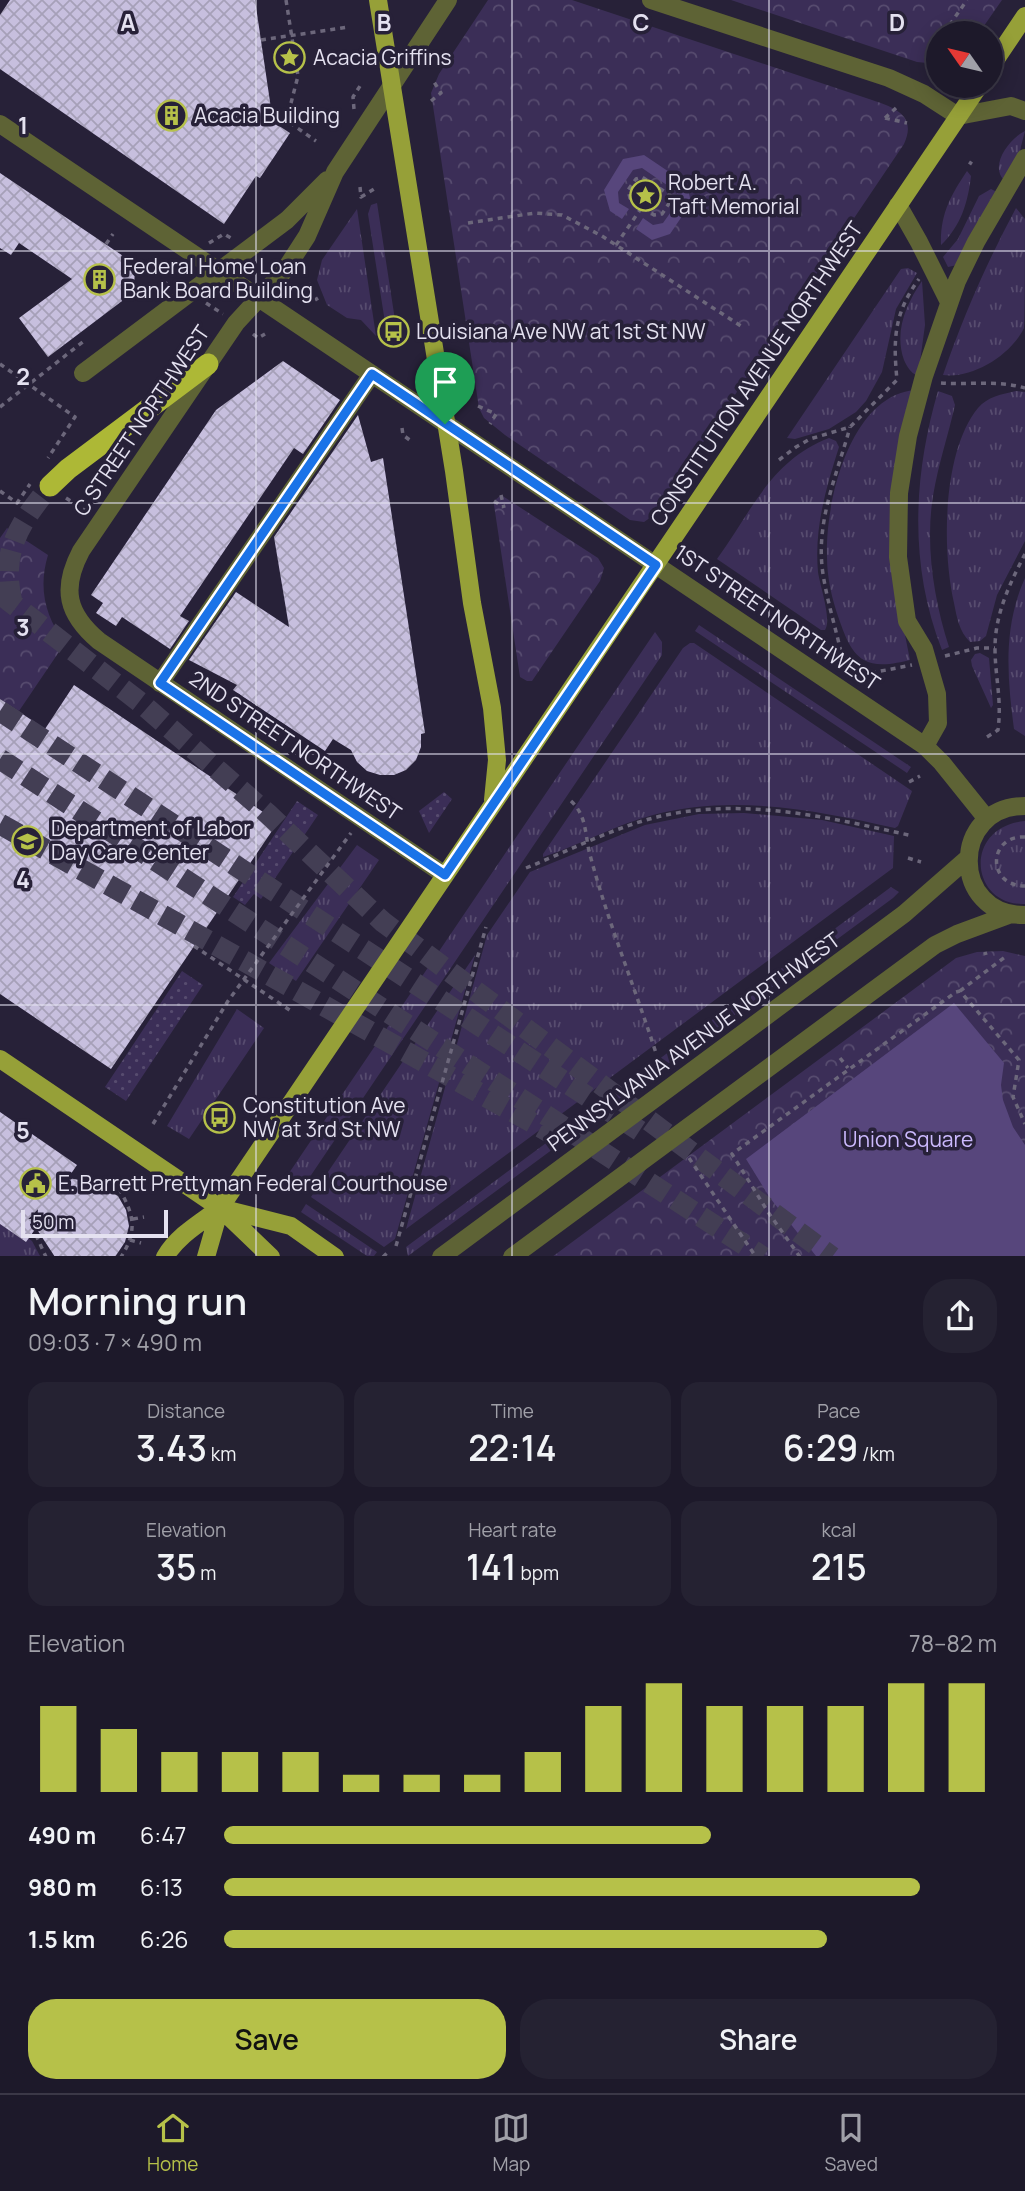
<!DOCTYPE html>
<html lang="en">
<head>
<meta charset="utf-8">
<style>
	body { margin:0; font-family:Manrope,sans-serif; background:#252232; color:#f1f3f6; height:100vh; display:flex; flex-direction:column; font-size:26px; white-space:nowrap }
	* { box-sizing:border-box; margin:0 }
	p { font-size:23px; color:#a0a0a8 }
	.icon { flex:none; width:38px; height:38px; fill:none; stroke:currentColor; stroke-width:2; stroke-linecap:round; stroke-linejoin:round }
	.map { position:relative; height:1256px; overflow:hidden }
	.drawer { display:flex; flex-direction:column; background:#1d192a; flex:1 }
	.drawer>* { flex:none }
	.needle { width:46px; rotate:304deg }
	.buttons { position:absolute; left:926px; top:21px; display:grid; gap:14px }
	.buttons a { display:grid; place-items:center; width:77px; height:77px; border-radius:50%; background:#1d192a; box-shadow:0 4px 18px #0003,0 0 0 2px #3b3847; font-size:35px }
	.scale { position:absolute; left:21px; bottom:18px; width:147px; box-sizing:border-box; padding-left:7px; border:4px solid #e4e1f0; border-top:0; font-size:19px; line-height:24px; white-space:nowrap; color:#e4e1f0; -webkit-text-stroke:5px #272138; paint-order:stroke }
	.pin { position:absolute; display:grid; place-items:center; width:60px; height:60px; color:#fff; margin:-72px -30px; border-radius:50% 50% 50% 0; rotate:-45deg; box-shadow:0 0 7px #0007 }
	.pin .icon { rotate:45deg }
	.round { display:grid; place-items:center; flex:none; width:74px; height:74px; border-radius:28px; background:#252232 }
	.head { display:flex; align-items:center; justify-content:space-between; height:119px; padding:0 28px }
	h1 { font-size:38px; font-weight:600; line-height:52px }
	.stats { display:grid; grid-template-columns:repeat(3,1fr); gap:10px; height:119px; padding:7px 28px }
	.stats div { display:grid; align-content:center; border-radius:18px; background:#252232; text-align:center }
	.stats b { font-size:35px; font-weight:600 }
	.stats small { font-size:19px; font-weight:400 }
	.stats p { font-size:19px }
	.chart { height:196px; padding:14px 28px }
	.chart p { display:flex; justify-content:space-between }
	.chart svg { width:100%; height:126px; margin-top:7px; stroke:#b6c149; stroke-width:6 }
	.action { display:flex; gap:14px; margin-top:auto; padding:14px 28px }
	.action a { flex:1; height:80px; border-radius:28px; background:#b6c149; color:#111; font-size:28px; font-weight:600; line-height:80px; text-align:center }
	.action a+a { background:#252232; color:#f1f3f6 }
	ul { padding:0 28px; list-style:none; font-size:23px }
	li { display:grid; grid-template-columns:112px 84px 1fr; align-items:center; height:52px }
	li i { height:18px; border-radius:9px; background:#b6c149 }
	.menu { display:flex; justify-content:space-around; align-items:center; height:98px; border-top:2px solid #3b3847; background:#1d192a; font-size:19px; color:#a0a0a8 }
	.menu a { display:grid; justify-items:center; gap:4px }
	.menu .current { color:#b6c149 }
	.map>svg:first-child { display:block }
	.grass { fill:url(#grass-tufts) }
	.park { fill:url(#park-crowns) }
	.garden { fill:url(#garden-dots) }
	.water { fill:#57467c }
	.building { fill:url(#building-cross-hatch) }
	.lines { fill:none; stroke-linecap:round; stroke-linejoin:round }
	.highway-tunnel { stroke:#433e54; stroke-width:21; stroke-dasharray:21 10; stroke-linecap:butt }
	.path { stroke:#6c677b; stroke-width:3.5; stroke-dasharray:5 5; stroke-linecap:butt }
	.minor { stroke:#5e6335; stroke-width:18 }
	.major { stroke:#96a038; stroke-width:18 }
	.highway { stroke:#adb836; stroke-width:21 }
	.route-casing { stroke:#fff; stroke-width:14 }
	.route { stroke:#1a73e8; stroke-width:9 }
	.grid { fill:none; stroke:#e4e1f0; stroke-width:2; stroke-opacity:0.55 }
	.labels { text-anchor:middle; stroke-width:7; stroke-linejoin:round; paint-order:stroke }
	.poi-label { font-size:21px; fill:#e4e1f0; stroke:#272138; text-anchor:start }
	.street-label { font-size:21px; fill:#e4e1f0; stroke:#272138 }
	.park-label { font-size:21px; fill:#ccbafe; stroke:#272138 }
	.grid-label { font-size:23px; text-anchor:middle; font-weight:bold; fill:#e4e1f0; stroke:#272138; stroke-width:7; stroke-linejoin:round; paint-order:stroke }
</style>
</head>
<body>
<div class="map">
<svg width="1025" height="1257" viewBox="0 0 1025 1257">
	<defs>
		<pattern id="grass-tufts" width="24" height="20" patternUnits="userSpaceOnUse" patternTransform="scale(1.75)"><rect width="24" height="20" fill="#3b2e57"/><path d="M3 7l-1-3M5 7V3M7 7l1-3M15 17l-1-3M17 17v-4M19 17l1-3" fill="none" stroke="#574c6f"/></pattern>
		<pattern id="park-crowns" width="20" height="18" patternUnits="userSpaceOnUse" patternTransform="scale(1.75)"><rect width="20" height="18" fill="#3b2e57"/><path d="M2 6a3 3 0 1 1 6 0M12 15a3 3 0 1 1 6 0" fill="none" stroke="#574c6f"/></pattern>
		<pattern id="garden-dots" width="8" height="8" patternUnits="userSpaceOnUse" patternTransform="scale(1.75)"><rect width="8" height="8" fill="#3b2e57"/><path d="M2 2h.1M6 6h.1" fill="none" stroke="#574c6f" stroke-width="1.8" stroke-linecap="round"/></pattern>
		<pattern id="building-cross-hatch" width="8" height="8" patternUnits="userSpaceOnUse" patternTransform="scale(1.75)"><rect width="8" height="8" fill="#c7bfde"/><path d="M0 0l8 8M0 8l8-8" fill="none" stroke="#a6a0b8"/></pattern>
	</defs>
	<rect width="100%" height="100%" fill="#272138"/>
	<path class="grass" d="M1025 131 1019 154 1004 180C989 165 1010 138 1025 131Z
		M967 171 971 176C968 202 961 226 941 245 940 214 951 195 967 171Z
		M991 189 997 192 957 265 948 267 943 257 958 239 979 196Z
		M377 203 397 333 387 335 368 214 371 205Z
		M1016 208 1025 219C1025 237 1025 318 1024 328 1011 355 972 379 943 375 963 317 987 262 1016 208Z
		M357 209 376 336 361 320 347 318 327 305 317 280 322 260Z
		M908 268 917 273 896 309 882 372 866 401 856 412 829 429 795 439 787 438 901 269Z
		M922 281 925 325 918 376C911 373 907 367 904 360 894 332 906 304 922 281Z
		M914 390 897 595 910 660C897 663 877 668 864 660 850 652 844 633 839 619 832 599 827 578 827 557 825 504 849 397 914 390Z
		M938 391 952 396 955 405C948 436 938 465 933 496 925 545 934 600 949 647L942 650C909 566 913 477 938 391Z
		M1016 391 1025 392V541L997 595 986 636 980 641 970 642C959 631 957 618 954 603 942 551 942 452 978 408 987 397 1002 394 1016 391Z
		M829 438 836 441 839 447C826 488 814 528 818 572 820 586 832 620 825 630H821L717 559C752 511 770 461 829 438Z
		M1025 578V736L1014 729C1007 676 1003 627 1025 578Z
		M699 625 911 767 907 773 695 631Z
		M655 632 662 642V655L301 1190 285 1179Z
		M690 643H694L912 791 898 826 895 828C816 810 733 794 653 815 615 825 580 845 543 857V854L683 648Z
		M980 653 989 658 993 705 991 708 972 666 971 660 975 654Z
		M744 813 822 820 894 836 893 868 406 1229 487 935 530 872 645 825 699 814Z
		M1025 821V904C970 906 962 827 1025 821Z
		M357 845 379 860 296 981 269 963Z
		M891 887 899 892 893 898 408 1256 406 1247Z
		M475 955 395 1239 384 1247 311 1197Z
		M237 1009 264 1028 189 1139 167 1126Z
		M306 1204 377 1252 374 1256H367L301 1212Z
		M0 1224 26 1242 28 1238 32 1241 40 1256H0Z"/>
	<path class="park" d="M488 0H572L872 100C895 108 917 115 904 144L654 515 644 522 630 520 505 435 484 418 479 408 431 93 439 74Z
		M731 0H1002L979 33H938V64L917 62Z
		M501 495 598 558 604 568 600 581 532 681H527L520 677 494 505V501Z
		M7 528 48 555C38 588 45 616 65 643L19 711 0 699V538Z
		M1003 951 1025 956V1256L552 1257 956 958 977 952Z"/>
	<path class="garden" d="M444 792 452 799 429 833 419 811Z
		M297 801 318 815 261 899 254 894 245 905 233 897Z
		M182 971 203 985 126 1101 105 1087Z"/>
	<path class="water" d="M644 155 687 184 691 203 670 234 652 240 636 229 643 218 653 225 663 223 678 202 677 192 642 168 633 170 618 192 619 203 629 209 622 219 610 211 604 190 623 159Z
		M954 1003 1004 1063 1001 1085 1003 1100 1013 1127 1025 1145V1256H816L770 1198 746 1159Z"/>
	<path class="building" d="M10 0H255L273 122 290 133 260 178 256 176 224 224 0 69V15Z
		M0 173 135 264 134 292 48 357 19 318 72 279 19 243 11 255 0 248Z
		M283 361 340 400 303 454 294 448 180 616 189 621 170 649 122 617 116 626 96 613 103 603 91 595 216 410Z
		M358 415 371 462 383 458 425 733 421 734V747L416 760 406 770 394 775H380L367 771 357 762 351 750 333 739 325 751 233 690 237 685 189 660 236 592 289 627 274 537Z
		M74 685 278 822 111 1069 0 994V699L45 729Z
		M0 1112 77 1165 68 1178 97 1183 118 1196 126 1210 129 1226 125 1242 115 1257H55L36 1228 26 1242 0 1224Z"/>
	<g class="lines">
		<path class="highway-tunnel" d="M0 594 141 703 268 814 383 922 832 1257
			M12 602C0 552 19 524 50 486
			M0 711 640 1131
			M0 759 763 1257
			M0 824 549 1132"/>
		<path class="path" d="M286 0 298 76 291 103 283 118 316 141
			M944 33 967 0
			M261 40 349 27
			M926 63 938 43
			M431 101 441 93 434 82
			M354 109 353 97 360 86
			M885 118 907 123
			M885 118 896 108
			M969 162 972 164
			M360 187 361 197 374 189
			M468 223 535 213 562 215 602 236 741 326
			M209 243 224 234 231 238
			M106 244 113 234
			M616 245 642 207 630 198 628 190 636 179 642 177 670 195V202L662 214 654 215 642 207
			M161 268 167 265
			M163 281 167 284
			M309 284 313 286
			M315 300 318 298
			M206 303 223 314
			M253 334 258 338 265 334
			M0 364 75 417 48 458
			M941 383C968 385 998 380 1025 388
			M478 406 496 414 490 424
			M0 407 84 341
			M402 428 403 435 411 441
			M779 460 796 447 810 439 850 427 897 380C893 339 894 313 919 279
			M0 491 17 503 30 484
			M501 495 504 508
			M66 498 86 511
			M494 501 503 507
			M841 652C835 626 827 600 823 574 815 522 837 475 850 427
			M945 656 977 648H995
			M871 673 912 665
			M987 737 998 730C1002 699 995 677 995 648 995 614 1010 583 1025 554
			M909 782 920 776
			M571 801C586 815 585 832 589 851 607 920 634 985 656 1053
			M1025 837C988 835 986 886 1025 886
			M908 858 921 862
			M526 868C571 850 618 825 666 815 748 798 832 818 913 836
			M194 946 291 1011
			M985 952 986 955
			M960 991 1005 957
			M840 1058 848 1068
			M153 1124 228 1001 351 833
			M689 1158 756 1257
			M114 1180C131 1209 141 1226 121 1257
			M133 1219 144 1217
			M36 1235 46 1257
			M130 1240 141 1243
			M396 1246 486 927
			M383 1257 387 1253
			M800 1257 768 1212 732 1154 956 992 960 991 1019 1060 1013 1097 1025 1124"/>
		<path class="minor" d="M651 0 889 78 924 94 958 116 1011 106 1025 111
			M0 124 925 746 942 763 987 819
			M898 205 919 242 949 302
			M83 373 287 220 327 180
			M160 683 372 374
			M925 746 938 723 937 694 924 649 907 621 898 557 899 493 908 436 924 376 957 281 976 242 1025 158
			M1025 806C950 806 950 916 1025 915
			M445 875 99 641C67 614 61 589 81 551L236 323 285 270 307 236 335 172 448 0
			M441 1257 904 914 968 858
			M512 1257 935 945 957 934 1011 914"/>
		<path class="major" d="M378 0 454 471 472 603 492 708 497 760 493 800
			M990 68 1025 16
			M0 1059 220 1208 271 1257
			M220 1208 291 1226 335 1257
			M165 1257C178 1235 200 1223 220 1208
			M206 1257 220 1208 979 86"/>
		<path class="highway" d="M50 486 68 469 208 364"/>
	</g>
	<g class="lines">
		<defs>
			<path id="route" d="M372 374 656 565 445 875 160 683Z"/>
		</defs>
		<use href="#route" class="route-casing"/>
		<use href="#route" class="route"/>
	</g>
	<path class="grid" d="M256 0V1257M512 0V1257M769 0V1257M0 251H1025M0 503H1025M0 754H1025M0 1005H1025"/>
	<defs>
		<symbol id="sight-ring" viewBox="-11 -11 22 22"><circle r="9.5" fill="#272138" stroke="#b6c149" stroke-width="1.5"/><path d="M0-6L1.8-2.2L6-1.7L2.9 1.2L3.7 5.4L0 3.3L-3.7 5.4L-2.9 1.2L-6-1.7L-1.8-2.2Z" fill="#b6c149"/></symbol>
		<symbol id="building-ring" viewBox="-11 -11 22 22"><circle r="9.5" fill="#272138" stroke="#b6c149" stroke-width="1.5"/><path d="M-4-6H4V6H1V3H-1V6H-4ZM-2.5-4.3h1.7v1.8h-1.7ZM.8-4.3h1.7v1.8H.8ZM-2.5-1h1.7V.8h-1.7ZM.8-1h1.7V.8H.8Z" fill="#b6c149"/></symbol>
		<symbol id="bus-ring" viewBox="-11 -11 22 22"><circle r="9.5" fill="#272138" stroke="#b6c149" stroke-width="1.5"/><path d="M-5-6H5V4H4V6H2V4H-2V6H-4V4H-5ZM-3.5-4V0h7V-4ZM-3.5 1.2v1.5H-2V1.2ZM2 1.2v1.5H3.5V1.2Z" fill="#b6c149"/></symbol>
		<symbol id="school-ring" viewBox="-11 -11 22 22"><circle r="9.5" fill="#272138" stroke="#b6c149" stroke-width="1.5"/><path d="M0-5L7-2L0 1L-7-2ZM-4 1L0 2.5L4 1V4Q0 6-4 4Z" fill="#b6c149"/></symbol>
		<symbol id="civic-ring" viewBox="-11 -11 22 22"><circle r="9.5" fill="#272138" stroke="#b6c149" stroke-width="1.5"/><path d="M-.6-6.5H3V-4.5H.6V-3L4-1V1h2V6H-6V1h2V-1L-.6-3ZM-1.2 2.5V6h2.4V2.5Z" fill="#b6c149"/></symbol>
	</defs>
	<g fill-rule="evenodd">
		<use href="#sight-ring" x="272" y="40" width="35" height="35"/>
		<use href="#building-ring" x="154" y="98" width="35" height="35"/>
		<use href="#sight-ring" x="628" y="178" width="35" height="35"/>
		<use href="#building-ring" x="82" y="262" width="35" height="35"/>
		<use href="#bus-ring" x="376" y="314" width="35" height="35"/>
		<use href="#school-ring" x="10" y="824" width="35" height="35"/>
		<use href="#bus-ring" x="202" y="1100" width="35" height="35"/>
		<use href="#civic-ring" x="18" y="1166" width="35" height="35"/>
	</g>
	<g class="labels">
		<g class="poi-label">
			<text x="313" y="65">Acacia Griffins</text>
			<text x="194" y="123">Acacia Building</text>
			<text x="668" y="190">Robert A.<tspan x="668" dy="24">Taft Memorial</tspan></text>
			<text x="123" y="274">Federal Home Loan<tspan x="123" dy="24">Bank Board Building</tspan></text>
			<text x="416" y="339">Louisiana Ave NW at 1st St NW</text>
			<text x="51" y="836">Department of Labor<tspan x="51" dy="24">Day Care Center</tspan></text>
			<text x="243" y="1113">Constitution Ave<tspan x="243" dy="24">NW at 3rd St NW</tspan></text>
			<text x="58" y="1191">E. Barrett Prettyman Federal Courthouse</text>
		</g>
		<g class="street-label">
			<text transform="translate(757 374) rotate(-56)" y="7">CONSTITUTION AVENUE NORTHWEST</text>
			<text transform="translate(142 421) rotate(-56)" y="7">C STREET NORTHWEST</text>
			<text transform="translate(777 618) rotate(34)" y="7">1ST STREET NORTHWEST</text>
			<text transform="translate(295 746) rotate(34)" y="7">2ND STREET NORTHWEST</text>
			<text transform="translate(694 1042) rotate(-36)" y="7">PENNSYLVANIA AVENUE NORTHWEST</text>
		</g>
		<g class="park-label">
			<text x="908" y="1147">Union Square</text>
		</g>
	</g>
	<g class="grid-label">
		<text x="128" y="31">A</text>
		<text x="384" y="31">B</text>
		<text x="641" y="31">C</text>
		<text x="897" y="31">D</text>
		<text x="23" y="134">1</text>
		<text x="23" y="385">2</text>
		<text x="23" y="636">3</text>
		<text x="23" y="888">4</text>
		<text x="23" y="1139">5</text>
	</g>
</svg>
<div class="buttons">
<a><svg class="needle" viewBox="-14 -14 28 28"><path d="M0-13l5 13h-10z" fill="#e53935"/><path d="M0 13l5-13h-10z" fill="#a0a0a8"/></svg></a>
</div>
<div class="scale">50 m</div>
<div class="pin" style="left:445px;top:424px;background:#1e9e55"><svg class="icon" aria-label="arrive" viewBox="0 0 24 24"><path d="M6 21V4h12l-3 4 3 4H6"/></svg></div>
</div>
<section class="drawer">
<div class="head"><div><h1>Morning run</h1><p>09:03 · 7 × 490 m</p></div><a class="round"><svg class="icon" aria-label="share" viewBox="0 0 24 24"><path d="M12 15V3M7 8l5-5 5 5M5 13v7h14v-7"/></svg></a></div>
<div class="stats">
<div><p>Distance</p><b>3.43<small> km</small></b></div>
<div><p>Time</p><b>22:14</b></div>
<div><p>Pace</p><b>6:29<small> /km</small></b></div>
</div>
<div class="stats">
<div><p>Elevation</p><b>35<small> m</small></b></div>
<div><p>Heart rate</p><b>141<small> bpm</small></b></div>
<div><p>kcal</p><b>215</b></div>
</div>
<div class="chart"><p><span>Elevation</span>78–82 m</p>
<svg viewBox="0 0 160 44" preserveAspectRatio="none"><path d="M5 44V14M15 44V22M25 44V30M35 44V30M45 44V30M55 44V38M65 44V38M75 44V38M85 44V30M95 44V14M105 44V6M115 44V14M125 44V14M135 44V14M145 44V6M155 44V6"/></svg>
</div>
<ul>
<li><b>490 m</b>6:47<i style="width:63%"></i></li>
<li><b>980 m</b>6:13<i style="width:90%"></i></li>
<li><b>1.5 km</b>6:26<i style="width:78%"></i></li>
</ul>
<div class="action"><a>Save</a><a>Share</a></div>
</section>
<nav class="menu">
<a class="current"><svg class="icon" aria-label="home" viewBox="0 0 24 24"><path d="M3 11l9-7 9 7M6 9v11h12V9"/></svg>Home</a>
<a><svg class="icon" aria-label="map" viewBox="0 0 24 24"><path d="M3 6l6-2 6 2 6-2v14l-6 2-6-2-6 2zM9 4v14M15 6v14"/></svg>Map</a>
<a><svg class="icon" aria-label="saved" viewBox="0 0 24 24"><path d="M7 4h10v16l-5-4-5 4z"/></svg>Saved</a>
</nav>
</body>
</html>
